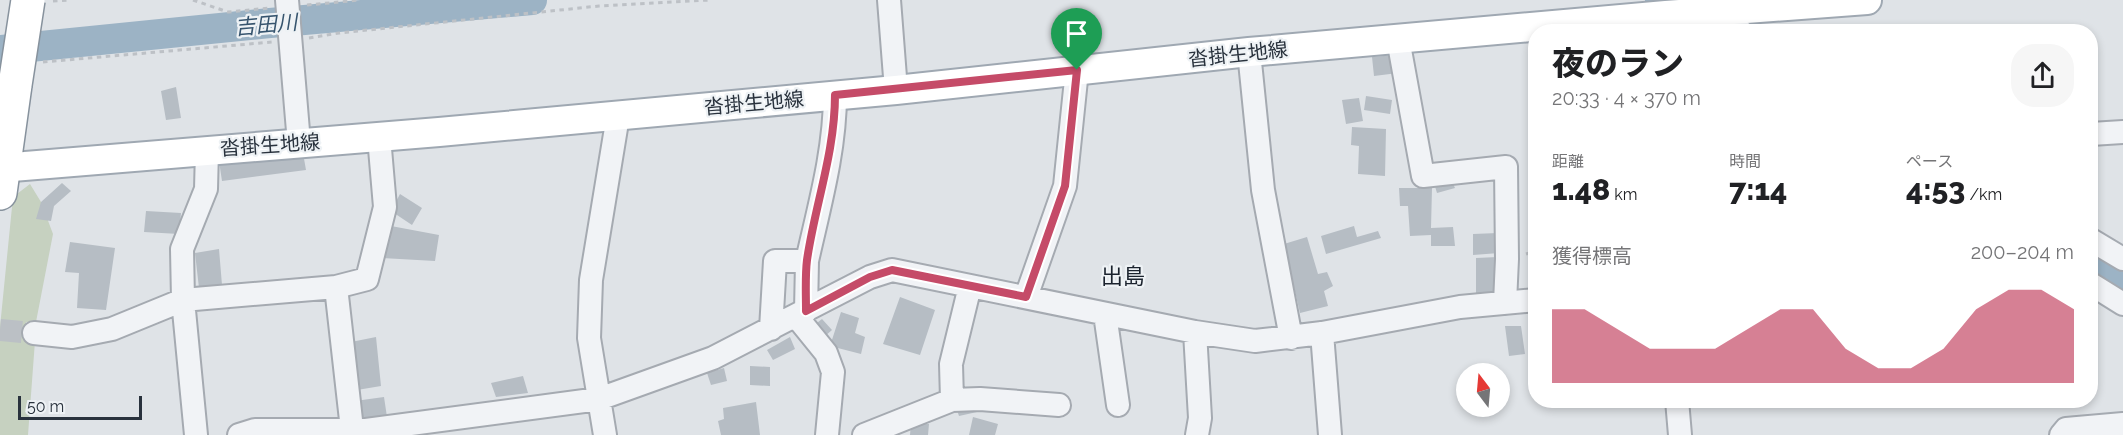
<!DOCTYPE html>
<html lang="ja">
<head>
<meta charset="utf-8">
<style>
	body { margin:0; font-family:Raleway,"Noto Sans JP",sans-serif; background:#f6f6f6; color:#202124; height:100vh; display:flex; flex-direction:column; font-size:22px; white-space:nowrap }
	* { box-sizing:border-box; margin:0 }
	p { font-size:20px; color:#757577 }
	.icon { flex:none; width:33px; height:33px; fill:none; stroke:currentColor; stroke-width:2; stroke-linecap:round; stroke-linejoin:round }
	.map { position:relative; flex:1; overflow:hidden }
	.panel { position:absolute; left:1528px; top:24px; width:570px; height:384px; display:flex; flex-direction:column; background:#fff; border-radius:24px; box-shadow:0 3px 9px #0003 }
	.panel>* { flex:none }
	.needle { width:39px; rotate:344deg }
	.controls { position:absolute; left:1456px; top:363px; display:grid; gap:12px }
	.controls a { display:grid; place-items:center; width:54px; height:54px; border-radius:50%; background:#fff; box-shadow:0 3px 9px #0003; font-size:30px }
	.scale { position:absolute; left:18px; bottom:15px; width:124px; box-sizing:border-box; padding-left:6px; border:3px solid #29323d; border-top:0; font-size:16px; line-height:21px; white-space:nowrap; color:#29323d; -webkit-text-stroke:4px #eef2f5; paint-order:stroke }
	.pin { position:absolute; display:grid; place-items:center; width:51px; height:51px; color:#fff; margin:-62px -26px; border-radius:50% 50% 50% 0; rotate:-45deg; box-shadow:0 0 6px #0007 }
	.pin .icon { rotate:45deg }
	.round { display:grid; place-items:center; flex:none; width:63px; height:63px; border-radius:24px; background:#f6f6f6 }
	.overview { display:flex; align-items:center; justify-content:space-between; height:102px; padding:0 24px }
	h1 { font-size:33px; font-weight:800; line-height:45px }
	.figures { display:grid; grid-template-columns:repeat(3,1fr); gap:9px; height:102px; padding:6px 24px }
	.figures div { display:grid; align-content:center }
	.figures b { font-size:30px; font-weight:800 }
	.figures small { font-size:16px; font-weight:400 }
	.figures p { font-size:16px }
	.chart { height:168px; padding:12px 24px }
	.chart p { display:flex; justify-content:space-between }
	.chart svg { width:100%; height:108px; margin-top:6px; fill:#c54b68; opacity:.7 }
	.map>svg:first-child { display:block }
	.green { fill:#c6d1c0 }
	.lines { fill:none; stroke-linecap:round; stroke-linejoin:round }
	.river { stroke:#9cb3c5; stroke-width:30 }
	.building { fill:#b6bdc4 }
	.minor-tunnel { stroke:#bbc0c5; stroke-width:22; stroke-dasharray:22 11; stroke-linecap:butt }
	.minor-casing { stroke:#a5aab1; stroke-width:26 }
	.major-casing { stroke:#9fa8b2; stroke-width:32 }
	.highway-casing { stroke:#87929d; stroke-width:36 }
	.path { stroke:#bdc1c6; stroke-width:3; stroke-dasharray:4.5 4.5; stroke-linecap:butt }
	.minor { stroke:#f1f3f6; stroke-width:22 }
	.major { stroke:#fff; stroke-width:28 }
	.highway { stroke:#fff; stroke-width:33 }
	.highway-bridge-casing { stroke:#87929d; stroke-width:36; stroke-linecap:butt }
	.highway-bridge { stroke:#fff; stroke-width:33 }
	.route-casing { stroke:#fff; stroke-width:12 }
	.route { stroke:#c54b68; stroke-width:8 }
	.labels { text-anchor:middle; stroke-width:4.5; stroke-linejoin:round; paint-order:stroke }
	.street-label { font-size:20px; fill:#29323d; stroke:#eef2f5 }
	.water-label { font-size:21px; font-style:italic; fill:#36546e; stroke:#eef2f5 }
	.quarter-label { font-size:22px; fill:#1b232e; stroke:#eef2f5 }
</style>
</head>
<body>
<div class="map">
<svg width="2123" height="435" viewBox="0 0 2123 435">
	<rect width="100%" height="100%" fill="#dfe3e7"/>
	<path class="green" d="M30 184 41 202 53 234 36 322H26L24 338 35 341 28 435H0V327L13 197Z"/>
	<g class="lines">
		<path class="river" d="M1660 0 1711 32
			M0 50 270 23 532 0
			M2091 261 2123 280"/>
	</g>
	<path class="building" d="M1395 55 1398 73 1374 76 1372 57Z
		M176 87 181 118 166 120 161 91Z
		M1366 96 1392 100 1390 114 1364 110Z
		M1359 98 1363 121 1346 124 1342 100Z
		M1352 127 1386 129 1385 176 1358 174 1359 146 1351 145Z
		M303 153 306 170 222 181 219 161Z
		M1450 177 1455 188 1437 193 1433 180Z
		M62 183 71 191 54 206 51 221 36 219 41 202Z
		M1399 188H1432L1431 228 1453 227 1455 246H1431V235L1410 236 1408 206H1400Z
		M400 194 422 208 412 225 391 211Z
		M146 211 181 213 179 234 144 232Z
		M391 226 439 235 435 261 382 258Z
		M1354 226 1357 237 1378 231 1381 238 1326 254 1321 236Z
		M1498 233 1499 253 1473 255V234Z
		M1307 237 1318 274 1327 272 1333 286 1324 291 1328 306 1300 313 1284 244Z
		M70 242 115 248 106 310 77 308 79 273 65 272Z
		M219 249 222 285 199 288 195 253Z
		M1498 257V291L1476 294V258Z
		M900 297 935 310 920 355 883 344Z
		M841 312 859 318 855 333 865 337 861 354 830 346Z
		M822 319 832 330 824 337 813 326Z
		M1505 326H1521L1525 354 1509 356Z
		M376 337 381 386 357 390 351 342Z
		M790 337 795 349 773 360 767 350Z
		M750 366 770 367V386L750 385Z
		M724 368 727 381 711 385 707 373Z
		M523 376 528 393 496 397 491 383Z
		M384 397 387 417 358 419 355 401Z
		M756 402 760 435H721L718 421 724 419 723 408Z
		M976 403 977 412 959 416 956 407Z
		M973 417 998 424 995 435H969Z
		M911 423 929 424 928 435H910Z"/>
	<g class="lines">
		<path class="minor-tunnel" d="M0 330 34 333"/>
		<defs>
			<path id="minor" d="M287 0 299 143
				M889 0 896 90
				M1705 9 1742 32
				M1666 15 1691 32
				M1398 39 1423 176 1506 167 1507 259 1505 303
				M1249 52 1263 190 1291 338
				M2091 134 2123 132
				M207 150 206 189 182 249 183 300 336 287 352 429
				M2091 240 2123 259
				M807 261C819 207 835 151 835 95
				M2091 284 2123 304
				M336 287 367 279 385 207 379 137
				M1026 297 1065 186 1077 70
				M1105 314 1118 405
				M796 316 826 353 833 372 827 435
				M771 329 775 261H807L806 311
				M1195 332 1200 418 1197 435
				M34 333 72 337 112 329 183 300 196 435
				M1322 333 1330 435
				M952 400 980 399 1059 405
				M1677 400 1680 435
				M239 435 255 430H366L599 399 713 358 870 277 892 270 1195 332 1255 341 1322 333 1460 307 1536 300
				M605 435 589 338 591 280 618 116
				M864 435 952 400 951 364 970 286
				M2061 435 2066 429 2123 424"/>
			<path id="major" d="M0 168 439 132 896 90 1249 52 1666 15 1867 0"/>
			<path id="highway" d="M0 193 15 85"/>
		</defs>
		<use href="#minor" class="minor-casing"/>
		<use href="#major" class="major-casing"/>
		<use href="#highway" class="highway-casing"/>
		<path class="path" d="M193 0 228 12 270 8
			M53 1 70 0
			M307 5 360 0
			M309 38 339 33 599 6 710 0
			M43 62 272 42
			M1526 254 1536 251"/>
		<use href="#minor" class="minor"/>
		<use href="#major" class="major"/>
		<use href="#highway" class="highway"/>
		<defs>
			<path id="highway-bridge" d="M15 85 28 0"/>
		</defs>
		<use href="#highway-bridge" class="highway-bridge-casing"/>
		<use href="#highway-bridge" class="highway-bridge"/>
	</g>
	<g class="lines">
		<defs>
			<path id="route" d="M1077 70 1065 186 1026 297 892 270 870 277 806 311C806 294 805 276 807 260 815 205 835 152 835 95Z"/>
		</defs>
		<use href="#route" class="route-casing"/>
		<use href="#route" class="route"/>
	</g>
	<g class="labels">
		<g class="street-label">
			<text transform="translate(1238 54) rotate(-6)" y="7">沓掛生地線</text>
			<text transform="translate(754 103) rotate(-5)" y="7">沓掛生地線</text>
			<text transform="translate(270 145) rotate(-4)" y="7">沓掛生地線</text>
		</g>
		<g class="water-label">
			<text transform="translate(266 25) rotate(-5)" y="7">吉田川</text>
		</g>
		<g class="quarter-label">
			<text x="1123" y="284">出島</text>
		</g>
	</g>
</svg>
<div class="controls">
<a><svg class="needle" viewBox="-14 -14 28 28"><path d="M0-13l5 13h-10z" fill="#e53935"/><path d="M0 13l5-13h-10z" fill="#757577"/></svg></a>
</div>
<div class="scale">50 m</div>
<div class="pin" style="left:1077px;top:70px;background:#1e9e55"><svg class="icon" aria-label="arrive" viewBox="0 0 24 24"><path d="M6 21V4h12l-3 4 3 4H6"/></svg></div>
<section class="panel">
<div class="overview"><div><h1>夜のラン</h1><p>20:33 · 4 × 370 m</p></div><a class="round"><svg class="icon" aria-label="share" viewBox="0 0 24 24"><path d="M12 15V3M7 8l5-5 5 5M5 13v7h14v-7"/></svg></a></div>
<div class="figures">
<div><p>距離</p><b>1.48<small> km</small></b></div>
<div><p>時間</p><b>7:14</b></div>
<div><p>ペース</p><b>4:53<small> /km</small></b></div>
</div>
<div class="chart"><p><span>獲得標高</span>200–204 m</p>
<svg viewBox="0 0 160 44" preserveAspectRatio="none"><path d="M0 44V14L10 14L20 22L30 30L40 30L50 30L60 22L70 14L80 14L90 30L100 38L110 38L120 30L130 14L140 6L150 6L160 14V44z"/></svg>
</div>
</section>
</div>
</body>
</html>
